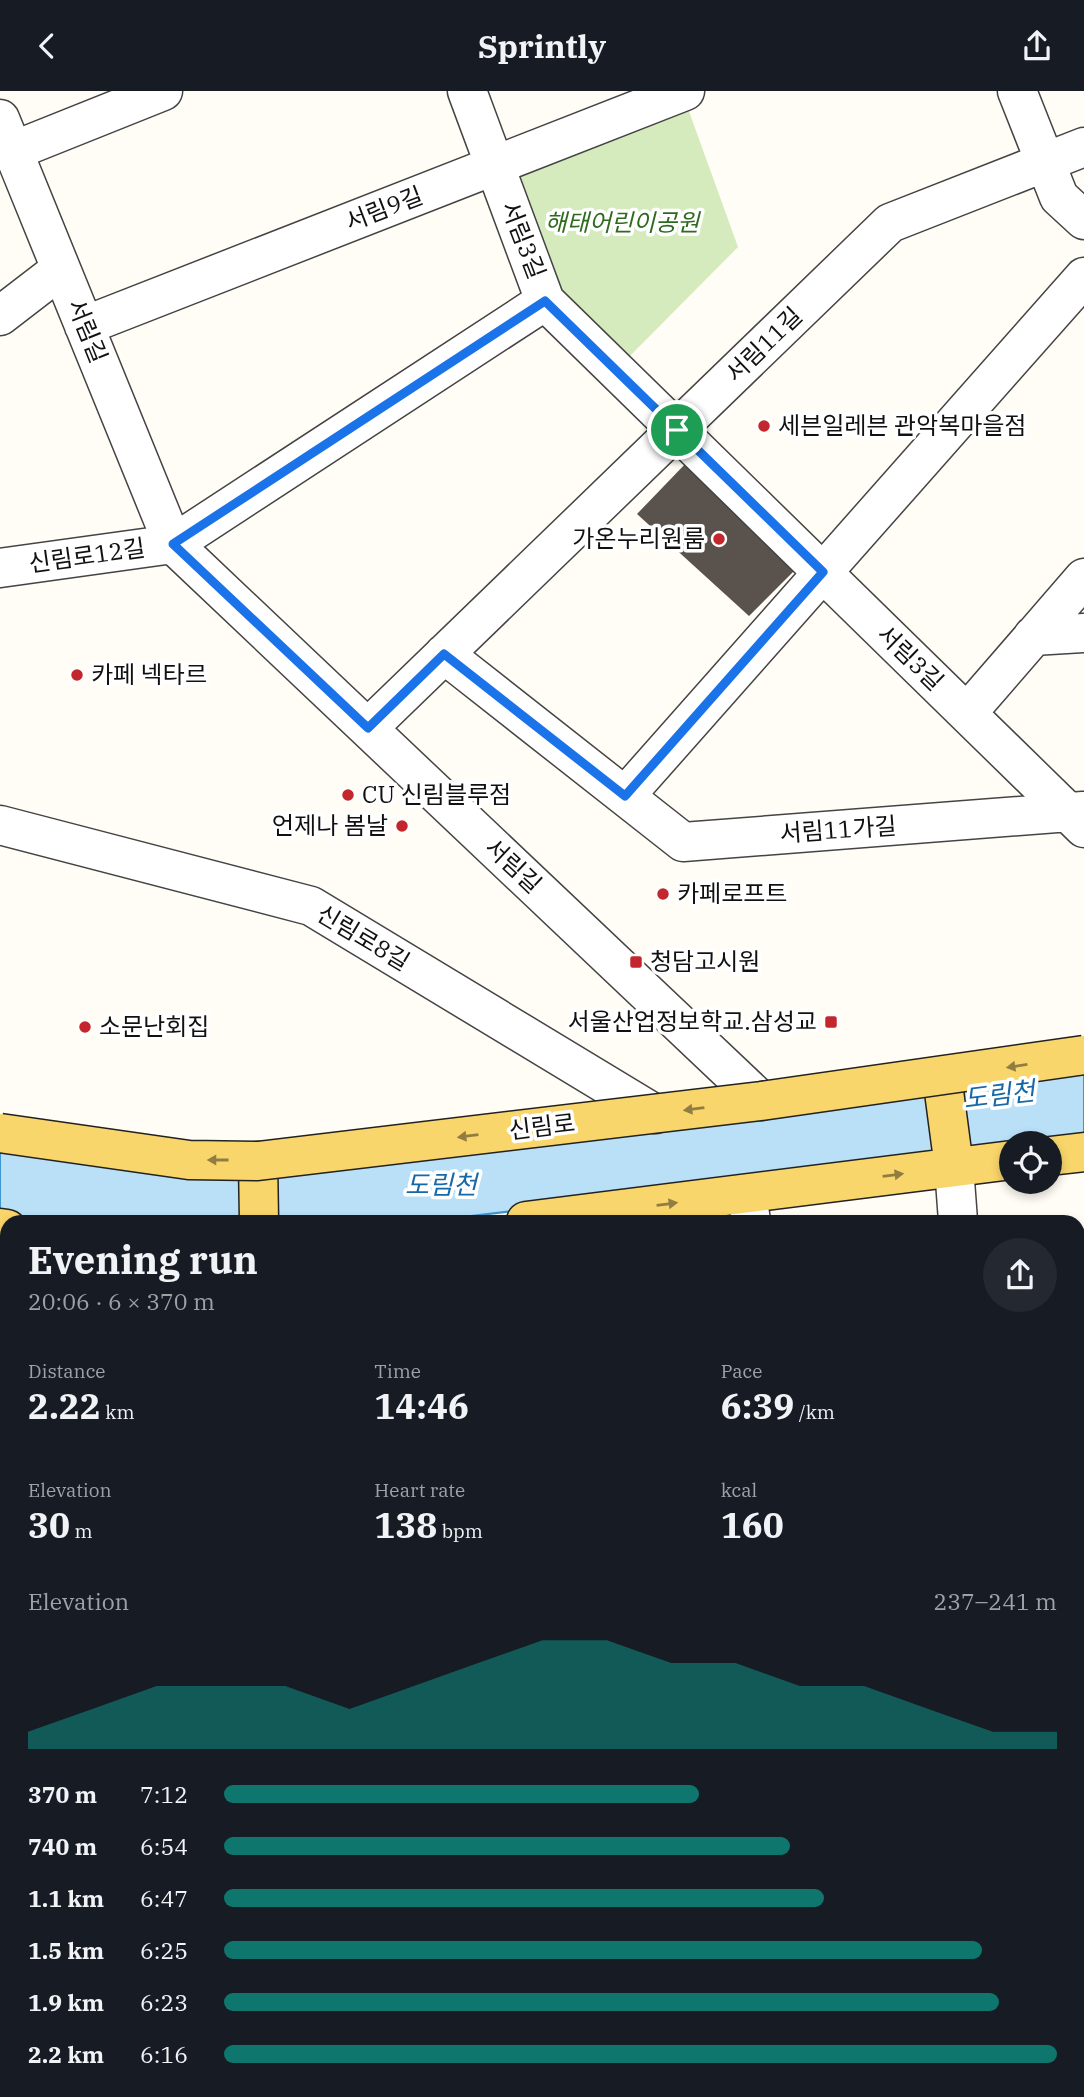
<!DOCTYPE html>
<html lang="en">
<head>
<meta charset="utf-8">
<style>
	body { margin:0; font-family:"IBM Plex Serif","Noto Sans KR",serif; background:#242831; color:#f1f3f6; height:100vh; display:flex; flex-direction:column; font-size:26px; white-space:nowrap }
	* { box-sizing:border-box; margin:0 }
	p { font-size:23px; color:#9ea1a6 }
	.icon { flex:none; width:38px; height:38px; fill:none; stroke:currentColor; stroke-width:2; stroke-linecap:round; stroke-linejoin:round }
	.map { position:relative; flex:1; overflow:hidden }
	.sheet { position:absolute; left:0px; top:1124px; width:1085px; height:884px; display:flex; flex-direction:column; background:#171b24; border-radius:21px 21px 0 0; box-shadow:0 4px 10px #0003 }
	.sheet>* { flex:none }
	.buttons { position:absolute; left:999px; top:1040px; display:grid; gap:14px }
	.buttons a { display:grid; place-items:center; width:63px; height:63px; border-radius:50%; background:#171b24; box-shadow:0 4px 10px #0003; font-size:35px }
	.pin { position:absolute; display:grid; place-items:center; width:60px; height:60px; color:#fff; margin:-30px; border:4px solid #fff; border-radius:50%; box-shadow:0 2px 7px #0007 }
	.round { display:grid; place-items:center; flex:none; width:74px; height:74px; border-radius:37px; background:#242831 }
	.head { display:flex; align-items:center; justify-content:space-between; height:119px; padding:0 28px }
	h1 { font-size:38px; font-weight:700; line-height:52px }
	.stats { display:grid; grid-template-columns:repeat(3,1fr); gap:10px; height:119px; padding:7px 28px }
	.stats div { display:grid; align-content:center }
	.stats b { font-size:35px; font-weight:700 }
	.stats small { font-size:19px; font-weight:400 }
	.stats p { font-size:19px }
	.chart { height:196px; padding:14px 28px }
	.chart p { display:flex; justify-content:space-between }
	.chart svg { width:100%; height:126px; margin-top:7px; fill:#0f766e; opacity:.7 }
	ul { padding:0 28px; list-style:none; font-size:23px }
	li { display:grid; grid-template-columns:112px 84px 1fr; align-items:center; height:52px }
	li i { height:18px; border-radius:9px; background:#0f766e }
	header { display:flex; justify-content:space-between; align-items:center; height:91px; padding:0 28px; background:#171b24; font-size:32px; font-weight:700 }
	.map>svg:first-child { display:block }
	.green { fill:#d5ebbd }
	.water { fill:#b9e0f7; stroke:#3f96cf; stroke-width:2 }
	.building { fill:#5a524d }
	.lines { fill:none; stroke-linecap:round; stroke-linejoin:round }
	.minor-casing { stroke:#444; stroke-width:41 }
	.major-casing { stroke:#222; stroke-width:41 }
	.minor { stroke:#fff; stroke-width:38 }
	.major { stroke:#f9d66b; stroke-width:38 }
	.major-bridge-casing { stroke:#222; stroke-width:41; stroke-linecap:butt }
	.major-bridge { stroke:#f9d66b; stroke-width:38 }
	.oneway { fill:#917d42 }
	.route-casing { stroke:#fff; stroke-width:14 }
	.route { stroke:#1a73e8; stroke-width:9 }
	.poi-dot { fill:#c4262e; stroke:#fff; stroke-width:2.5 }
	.labels { text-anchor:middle; stroke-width:7; stroke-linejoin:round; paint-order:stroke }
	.street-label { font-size:24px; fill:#111; stroke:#fff }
	.park-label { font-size:24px; font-style:italic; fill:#2f6b1f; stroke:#fff }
	.poi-label { font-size:24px; fill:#111; stroke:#fff; text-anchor:start }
	.water-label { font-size:26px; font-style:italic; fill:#1768a6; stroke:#fff }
</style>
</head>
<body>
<header><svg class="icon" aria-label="back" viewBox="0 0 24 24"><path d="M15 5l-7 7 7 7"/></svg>Sprintly<svg class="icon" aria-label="share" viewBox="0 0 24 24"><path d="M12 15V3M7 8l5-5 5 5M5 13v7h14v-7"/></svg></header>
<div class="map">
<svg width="1084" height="2006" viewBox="0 0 1084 2006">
	<rect width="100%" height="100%" fill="#fffdf5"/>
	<path class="green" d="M682 1 738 156 616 279 545 210 495 74Z"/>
	<path class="water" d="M1084 979V1049L1012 1052 746 1092 430 1130H28L0 1126V1054L111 1070Z"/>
	<path class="building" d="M689 369 800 474 749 525 637 423Z
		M0 1184 7 1185 5 1307 0 1306Z
		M1079 1800H1084V1837H1082Z
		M0 1819H7V1885H0Z"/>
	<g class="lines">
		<defs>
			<path id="minor" d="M467 0 545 210 1084 737
				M1017 0 1059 106 1084 129
				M0 28 173 453 761 1010
				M13 60 163 0
				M0 225 61 178
				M84 235 685 0
				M0 477 173 453 545 210
				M1033 545 1084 542
				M444 563 683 751 1083 720
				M967 622 1084 487
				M368 637 890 132 1084 56
				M625 705 1084 186
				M0 734 311 815 655 1023
				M954 1076 958 1130
				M747 1103 751 1130
				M0 1429 7 1428
				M1078 1452H1084
				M1078 1506 1084 1507
				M1078 1594 1084 1615
				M0 1787 7 1784
				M358 2000 359 2006
				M680 2000 681 2006
				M1031 2000V2006"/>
			<path id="major" d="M943 993 954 1076
				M1050 1065 1084 1061
				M258 1070 259 1130
				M526 1130 1012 1069
				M0 1137 7 1138"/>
		</defs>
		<use href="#minor" class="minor-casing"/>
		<use href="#major" class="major-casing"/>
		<use href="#minor" class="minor"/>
		<use href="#major" class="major"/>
		<defs>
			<path id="major-bridge" d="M0 1042 189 1069 258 1070 761 1010 1084 964"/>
		</defs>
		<use href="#major-bridge" class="major-bridge-casing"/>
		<use href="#major-bridge" class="major-bridge"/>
	</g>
	<defs><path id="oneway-solid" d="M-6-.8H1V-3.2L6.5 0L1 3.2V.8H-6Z" transform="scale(1.75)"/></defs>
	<g class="oneway">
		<use href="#oneway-solid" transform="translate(1017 975) rotate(171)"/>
		<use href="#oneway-solid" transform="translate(694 1018) rotate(173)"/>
		<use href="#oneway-solid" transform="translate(468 1045) rotate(173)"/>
		<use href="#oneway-solid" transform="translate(218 1069) rotate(180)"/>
		<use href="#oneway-solid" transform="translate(893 1084) rotate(-7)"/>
		<use href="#oneway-solid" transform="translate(667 1113) rotate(-7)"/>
	</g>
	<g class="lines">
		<defs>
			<path id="route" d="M545 210 823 481 625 705 444 563 368 637 173 453Z"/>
		</defs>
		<use href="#route" class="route-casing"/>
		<use href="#route" class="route"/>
	</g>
	<g class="poi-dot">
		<circle cx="764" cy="335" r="7"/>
		<circle cx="719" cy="448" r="7"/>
		<circle cx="77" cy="584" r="7"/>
		<circle cx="348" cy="704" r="7"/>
		<circle cx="402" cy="735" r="7"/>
		<circle cx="663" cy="803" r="7"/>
		<rect x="629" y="864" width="14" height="14" rx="3.5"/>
		<rect x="824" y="924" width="14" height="14" rx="3.5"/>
		<circle cx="85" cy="936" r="7"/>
	</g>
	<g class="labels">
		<g class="street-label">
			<text transform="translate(384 118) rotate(-21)" y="8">서림9길</text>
			<text transform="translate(523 149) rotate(69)" y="8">서림3길</text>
			<text transform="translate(87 240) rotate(68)" y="8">서림길</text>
			<text transform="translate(764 254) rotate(-44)" y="8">서림11길</text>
			<text transform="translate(87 465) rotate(-8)" y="8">신림로12길</text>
			<text transform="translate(910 567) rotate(44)" y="8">서림3길</text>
			<text transform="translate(838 739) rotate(-4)" y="8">서림11가길</text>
			<text transform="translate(513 775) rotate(43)" y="8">서림길</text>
			<text transform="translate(363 847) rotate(31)" y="8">신림로8길</text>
			<text transform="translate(542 1036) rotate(-7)" y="8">신림로</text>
		</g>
		<g class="park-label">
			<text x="622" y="140">해태어린이공원</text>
		</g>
		<g class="poi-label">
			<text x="778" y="343">세븐일레븐 관악복마을점</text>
			<text x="705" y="456" text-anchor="end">가온누리원룸</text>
			<text x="91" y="592">카페 넥타르</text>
			<text x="362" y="712">CU 신림블루점</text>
			<text x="388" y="743" text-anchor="end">언제나 봄날</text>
			<text x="677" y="811">카페로프트</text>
			<text x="650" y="879">청담고시원</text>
			<text x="817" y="939" text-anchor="end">서울산업정보학교.삼성교</text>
			<text x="99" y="944">소문난회집</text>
		</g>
		<g class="water-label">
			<text transform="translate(999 1004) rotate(-7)" y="9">도림천</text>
			<text x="441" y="1103">도림천</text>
		</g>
	</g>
</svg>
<div class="buttons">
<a><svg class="icon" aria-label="locate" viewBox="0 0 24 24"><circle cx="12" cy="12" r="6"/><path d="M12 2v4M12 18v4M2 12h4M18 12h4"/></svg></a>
</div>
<div class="pin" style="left:677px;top:339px;background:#1e9e55"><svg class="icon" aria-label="arrive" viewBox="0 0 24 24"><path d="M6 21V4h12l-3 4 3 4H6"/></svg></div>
<section class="sheet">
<div class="head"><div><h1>Evening run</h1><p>20:06 · 6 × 370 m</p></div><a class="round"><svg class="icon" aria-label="share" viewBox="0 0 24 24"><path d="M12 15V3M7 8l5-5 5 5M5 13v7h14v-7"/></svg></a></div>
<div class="stats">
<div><p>Distance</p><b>2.22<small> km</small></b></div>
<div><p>Time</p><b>14:46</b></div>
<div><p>Pace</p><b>6:39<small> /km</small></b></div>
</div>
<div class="stats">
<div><p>Elevation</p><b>30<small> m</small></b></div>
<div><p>Heart rate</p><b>138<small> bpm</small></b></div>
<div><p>kcal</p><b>160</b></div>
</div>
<div class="chart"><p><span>Elevation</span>237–241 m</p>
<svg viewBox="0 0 160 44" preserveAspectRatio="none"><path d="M0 44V38L10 30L20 22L30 22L40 22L50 30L60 22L70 14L80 6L90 6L100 14L110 14L120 22L130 22L140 30L150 38L160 38V44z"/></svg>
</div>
<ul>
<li><b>370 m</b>7:12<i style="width:57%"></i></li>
<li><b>740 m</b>6:54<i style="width:68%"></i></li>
<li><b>1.1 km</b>6:47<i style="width:72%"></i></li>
<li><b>1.5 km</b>6:25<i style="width:91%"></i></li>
<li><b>1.9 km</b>6:23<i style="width:93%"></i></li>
<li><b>2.2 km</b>6:16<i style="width:100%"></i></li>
</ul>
</section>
</div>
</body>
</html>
